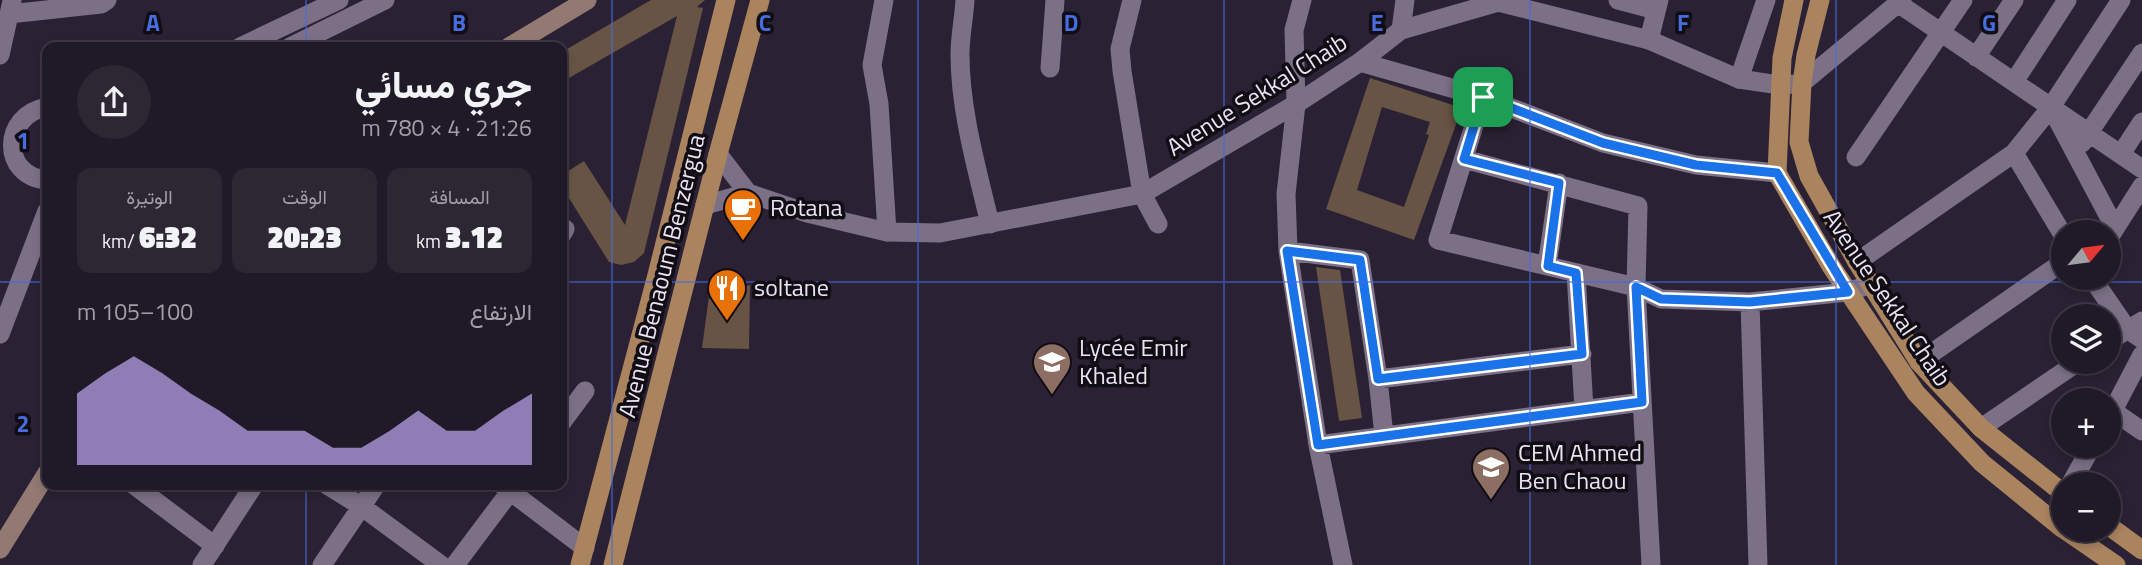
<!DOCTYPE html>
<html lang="ar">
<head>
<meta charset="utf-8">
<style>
	body { margin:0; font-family:"Titillium Web",Vazirmatn,sans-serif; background:#2d2633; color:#f1f3f6; direction:rtl; height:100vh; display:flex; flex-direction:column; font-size:26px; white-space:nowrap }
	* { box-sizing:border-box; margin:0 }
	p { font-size:23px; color:#a2a0a7 }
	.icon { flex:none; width:38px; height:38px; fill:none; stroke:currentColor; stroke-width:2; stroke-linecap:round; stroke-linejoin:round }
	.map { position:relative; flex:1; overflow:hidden; direction:ltr }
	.panel { position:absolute; left:42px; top:42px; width:525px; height:448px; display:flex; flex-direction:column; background:#201927; border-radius:14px; box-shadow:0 4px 10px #0003,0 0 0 2px #3d3844; direction:rtl }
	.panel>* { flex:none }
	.needle { width:46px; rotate:61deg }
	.buttons { position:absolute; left:2051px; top:220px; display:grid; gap:14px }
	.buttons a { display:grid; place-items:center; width:70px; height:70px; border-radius:50%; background:#201927; box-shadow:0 4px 10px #0003,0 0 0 2px #3d3844; font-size:35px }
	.pin { position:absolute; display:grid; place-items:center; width:60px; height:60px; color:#fff; margin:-30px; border-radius:14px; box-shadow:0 4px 10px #0006 }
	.round { display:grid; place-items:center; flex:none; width:74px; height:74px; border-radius:37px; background:#2d2633 }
	.overview { display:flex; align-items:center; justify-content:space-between; height:119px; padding:0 35px }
	h1 { font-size:38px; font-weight:800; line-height:52px }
	.figures { display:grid; grid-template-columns:repeat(3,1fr); gap:10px; height:119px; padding:7px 35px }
	.figures div { display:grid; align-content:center; border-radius:14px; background:#2d2633; text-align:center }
	.figures b { font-size:30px; font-weight:800 }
	.figures small { font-size:19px; font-weight:400 }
	.figures p { font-size:19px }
	.chart { height:196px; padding:14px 35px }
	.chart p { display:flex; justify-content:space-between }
	.chart svg { width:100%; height:126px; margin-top:7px; fill:#c1a8f3; opacity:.7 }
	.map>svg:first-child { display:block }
	.building { fill:#675444; fill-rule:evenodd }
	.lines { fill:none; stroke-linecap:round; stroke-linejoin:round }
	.minor { stroke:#7b7086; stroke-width:19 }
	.tertiary { stroke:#7b7086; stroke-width:19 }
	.secondary { stroke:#927a72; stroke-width:19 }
	.primary { stroke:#aa835f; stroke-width:19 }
	.route-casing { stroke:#fff; stroke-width:14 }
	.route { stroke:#1a73e8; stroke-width:9 }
	.grid { fill:none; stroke:#466cdd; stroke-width:2; stroke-opacity:0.55 }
	.labels { text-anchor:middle; stroke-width:7; stroke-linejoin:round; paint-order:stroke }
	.street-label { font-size:24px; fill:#eae3f0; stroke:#110d15 }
	.poi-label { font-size:24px; fill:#eae3f0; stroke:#110d15; text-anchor:start }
	.grid-label { font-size:23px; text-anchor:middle; font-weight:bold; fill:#466cdd; stroke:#110d15; stroke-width:7; stroke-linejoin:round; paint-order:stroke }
</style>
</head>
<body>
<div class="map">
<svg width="2142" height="565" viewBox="0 0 2142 565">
	<rect width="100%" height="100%" fill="#2b2134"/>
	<path class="building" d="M651 0H705L697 7 703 8 644 253 634 262 621 265 609 262 562 187V175L584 161 625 225 677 16 562 82V52Z
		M1370 78 1462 108 1414 240 1326 209ZM1382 107 1430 122 1426 134 1429 135 1404 207 1357 190Z
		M1316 267 1340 270 1362 418 1339 421Z
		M750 285 749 349 702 348 709 296Z"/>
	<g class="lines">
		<path class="minor" d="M884 0 872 65 879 104 887 232
			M965 0C964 18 960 36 960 54 960 111 977 169 990 224
			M1132 0 1120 49 1122 71 1142 194 1158 224
			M1302 0 1294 30 1296 104 1286 194 1288 251 1318 445 1343 565
			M1618 0 1656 10
			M1899 4 2142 169
			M9 14 101 4 107 0
			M1401 30 1405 0
			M1649 40 1659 0
			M0 55 12 1
			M1976 57 2014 0
			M1360 62 1483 97 1438 240 1636 287 1651 565
			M1050 68 1055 0
			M1739 79 1766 0
			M2014 82 2067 0
			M1802 83 1902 0
			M1483 97 1603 143 1696 165 1777 173
			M2053 111 2115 228
			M2082 143 2142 53
			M2014 153 2063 235
			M2121 154 2142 122
			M1856 157 1963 0
			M1464 159 1638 206 1636 287 1661 299 1750 302 1848 292 1871 284
			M562 227 565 229 562 234
			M2109 238 2142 186
			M1288 251 1360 260 1378 379 1582 354
			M1857 262 2014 153 2051 107 2121 0
			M1547 266 1559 183
			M1576 273 1584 409
			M2092 278 2127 329 2142 339
			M1750 302 1758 565
			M2109 341 2142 321
			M1919 362 2063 262
			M1378 379 1384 436
			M2113 411 2142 431
			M2109 418 2142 355
			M562 422 585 391
			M1981 428 2078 362
			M1318 445 1642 402
			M134 485 215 546
			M327 485 361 506 441 565
			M502 485 585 548
			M2070 485 2092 446
			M202 565 254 485
			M322 565 376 485
			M455 565 515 485"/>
		<path class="tertiary" d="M240 47 339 0
			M290 47 385 0
			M47 107C1 115 1 177 47 180
			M718 154 748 193
			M748 193 807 213 887 232 940 233 1142 194 1296 104 1360 62 1401 30 1498 2 1649 40 1739 79 1780 85 1796 84
			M705 205 748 193
			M0 334 47 211"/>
		<path class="secondary" d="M509 47 587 0
			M0 549 47 473"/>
		<path class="primary" d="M1794 0 1782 58 1777 173 1831 266 1916 393 1982 463 2063 529
			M1820 0 1806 55 1802 83 1799 142 1809 176 1857 262 1919 362 1981 428 2063 493
			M2109 526 2142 550
			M2065 530 2116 565
			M580 565 657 275 726 0
			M613 565 718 154 760 0"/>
	</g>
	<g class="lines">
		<defs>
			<path id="route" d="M1483 97 1603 143 1696 165 1777 173 1848 292 1750 302 1661 299 1636 287 1642 402 1318 445 1287 251 1360 260 1378 379 1582 354 1576 273 1548 266 1559 183 1464 159Z"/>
		</defs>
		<use href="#route" class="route-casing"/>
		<use href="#route" class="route"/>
	</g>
	<path class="grid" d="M306 0V47M612 0V565M918 0V565M1224 0V565M1530 0V565M1836 0V565M0 282H47M562 282H2142M306 485V565"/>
	<defs>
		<symbol id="cafe-pin" viewBox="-11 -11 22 30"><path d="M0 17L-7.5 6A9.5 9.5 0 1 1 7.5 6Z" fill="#e8710a" stroke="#110d15"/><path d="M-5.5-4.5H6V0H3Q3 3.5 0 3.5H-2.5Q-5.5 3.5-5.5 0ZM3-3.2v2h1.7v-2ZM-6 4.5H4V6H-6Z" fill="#fff"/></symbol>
		<symbol id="restaurant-pin" viewBox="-11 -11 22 30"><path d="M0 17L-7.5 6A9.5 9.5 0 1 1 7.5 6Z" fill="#e8710a" stroke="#110d15"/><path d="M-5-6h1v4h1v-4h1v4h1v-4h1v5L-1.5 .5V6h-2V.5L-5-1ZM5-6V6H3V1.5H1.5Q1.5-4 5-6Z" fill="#fff"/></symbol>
		<symbol id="school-pin" viewBox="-11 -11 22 30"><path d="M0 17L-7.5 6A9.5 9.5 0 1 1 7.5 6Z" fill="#8d6e63" stroke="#110d15"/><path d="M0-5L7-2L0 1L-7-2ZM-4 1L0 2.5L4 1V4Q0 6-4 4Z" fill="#fff"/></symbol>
	</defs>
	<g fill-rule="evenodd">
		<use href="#cafe-pin" x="721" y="186" width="44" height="60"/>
		<use href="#restaurant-pin" x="705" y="266" width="44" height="60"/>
		<use href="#school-pin" x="1030" y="340" width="44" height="60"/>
		<use href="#school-pin" x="1469" y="445" width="44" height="60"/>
	</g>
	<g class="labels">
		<g class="street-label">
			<text transform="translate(1257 95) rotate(-32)" y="8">Avenue Sekkal Chaib</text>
			<text transform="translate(662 276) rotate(-76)" y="8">Avenue Benaoum Benzergua</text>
			<text transform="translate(1887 298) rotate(56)" y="8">Avenue Sekkal Chaib</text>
		</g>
		<g class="poi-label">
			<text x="770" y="216">Rotana</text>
			<text x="754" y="296">soltane</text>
			<text x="1079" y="356">Lycée Emir<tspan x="1079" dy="28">Khaled</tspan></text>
			<text x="1518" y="461">CEM Ahmed<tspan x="1518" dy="28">Ben Chaou</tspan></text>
		</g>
	</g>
	<g class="grid-label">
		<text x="153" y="31">A</text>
		<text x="459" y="31">B</text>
		<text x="765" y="31">C</text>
		<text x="1071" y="31">D</text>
		<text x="1377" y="31">E</text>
		<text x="1683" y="31">F</text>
		<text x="1989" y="31">G</text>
		<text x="23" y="149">1</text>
		<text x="23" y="432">2</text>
	</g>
</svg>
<div class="buttons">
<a><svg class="needle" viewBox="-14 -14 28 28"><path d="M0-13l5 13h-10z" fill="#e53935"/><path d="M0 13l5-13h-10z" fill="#a2a0a7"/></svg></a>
<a><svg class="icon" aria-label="layers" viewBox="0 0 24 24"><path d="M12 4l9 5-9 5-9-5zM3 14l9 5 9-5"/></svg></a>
<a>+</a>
<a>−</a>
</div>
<div class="pin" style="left:1483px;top:97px;background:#1e9e55"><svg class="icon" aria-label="arrive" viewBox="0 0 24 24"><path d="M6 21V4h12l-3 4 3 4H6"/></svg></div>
<section class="panel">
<div class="overview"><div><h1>جري مسائي</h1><p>21:26 · 4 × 780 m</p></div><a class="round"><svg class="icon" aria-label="share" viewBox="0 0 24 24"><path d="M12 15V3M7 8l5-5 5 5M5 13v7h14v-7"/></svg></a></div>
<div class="figures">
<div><p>المسافة</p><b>3.12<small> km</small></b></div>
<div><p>الوقت</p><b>20:23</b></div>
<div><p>الوتيرة</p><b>6:32<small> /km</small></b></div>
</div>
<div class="chart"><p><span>الارتفاع</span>100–105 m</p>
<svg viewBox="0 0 160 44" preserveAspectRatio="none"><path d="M0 44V19L10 12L20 6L30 12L40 19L50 25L60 32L70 32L80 32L90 38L100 38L110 32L120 25L130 32L140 32L150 25L160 19V44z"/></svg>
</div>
</section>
</div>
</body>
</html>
